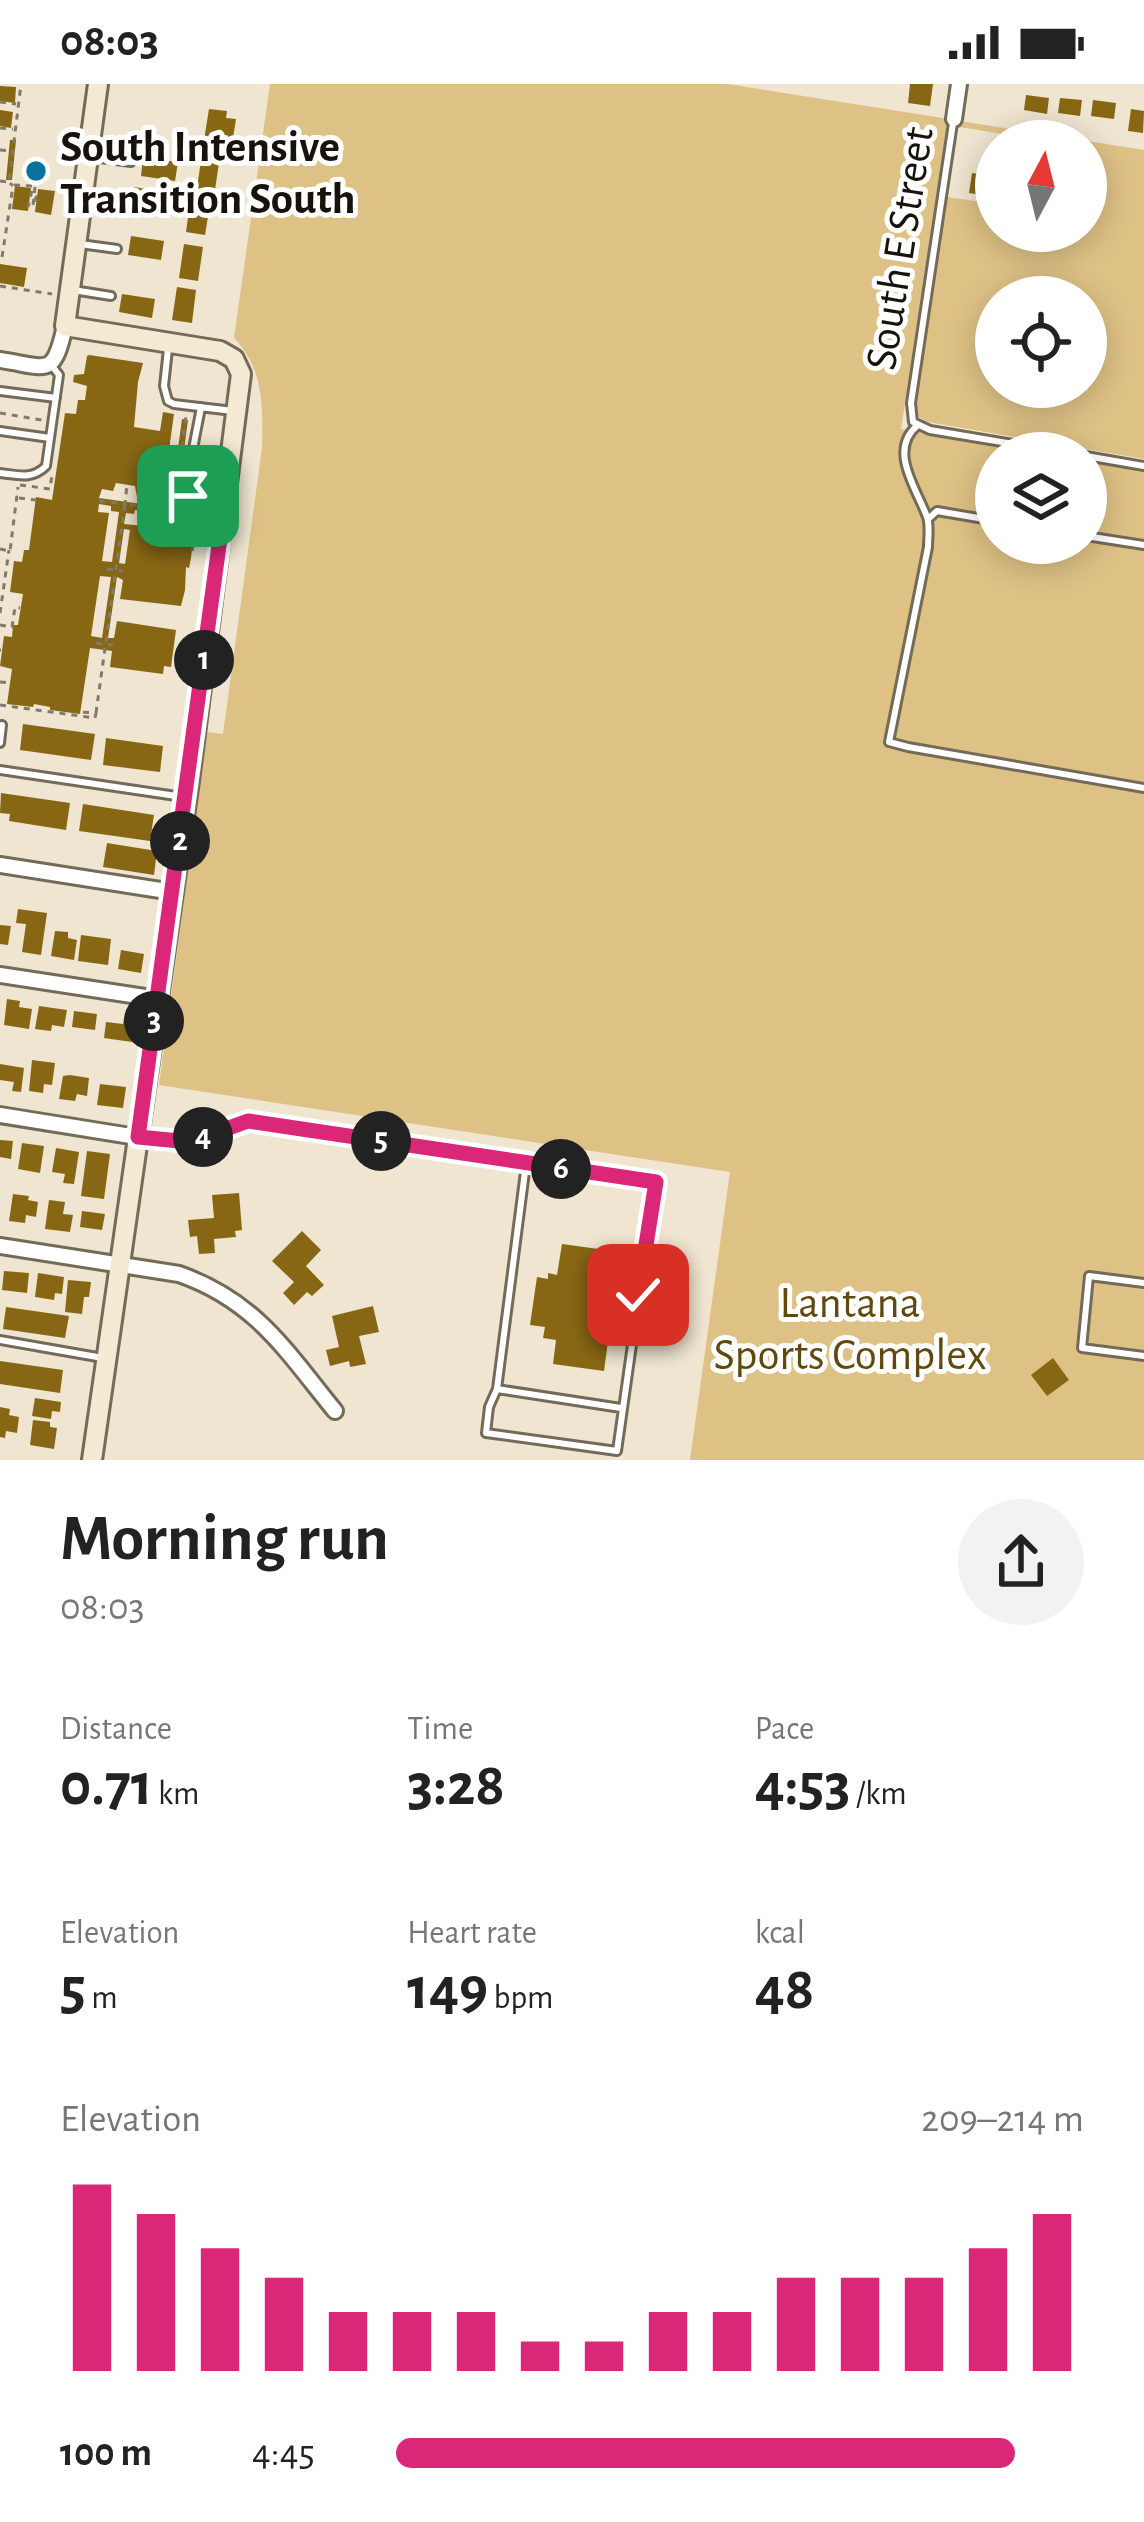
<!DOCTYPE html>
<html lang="en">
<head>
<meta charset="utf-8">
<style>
	body { margin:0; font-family:"Alegreya Sans",sans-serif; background:#f2f2f2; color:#222; height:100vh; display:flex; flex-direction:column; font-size:45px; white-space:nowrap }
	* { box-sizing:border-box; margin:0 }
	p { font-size:39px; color:#767676 }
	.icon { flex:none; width:66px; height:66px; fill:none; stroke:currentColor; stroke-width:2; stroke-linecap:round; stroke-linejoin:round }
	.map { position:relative; height:1376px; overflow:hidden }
	.details { display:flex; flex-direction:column; background:#fff; flex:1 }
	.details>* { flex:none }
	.needle { width:78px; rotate:7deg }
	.buttons { position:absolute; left:975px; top:36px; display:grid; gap:24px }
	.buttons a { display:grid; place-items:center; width:132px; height:132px; border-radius:50%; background:#fff; box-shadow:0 6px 30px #0003; font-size:60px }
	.pin { position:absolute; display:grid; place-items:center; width:102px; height:102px; color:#fff; margin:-51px; border-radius:24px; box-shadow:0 6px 18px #0006 }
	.km { position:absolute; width:60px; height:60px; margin:-30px; border-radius:50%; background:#222; color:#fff; font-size:33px; line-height:60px; text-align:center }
	.round { display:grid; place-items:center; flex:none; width:126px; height:126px; border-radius:63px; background:#f2f2f2 }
	.summary { display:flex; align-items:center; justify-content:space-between; height:204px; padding:0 60px }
	h1 { font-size:66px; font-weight:700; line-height:90px }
	.stats { display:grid; grid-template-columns:repeat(3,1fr); gap:18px; height:204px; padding:12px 60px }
	.stats div { display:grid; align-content:center }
	.stats b { font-size:60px; font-weight:700 }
	.stats small { font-size:33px; font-weight:400 }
	.stats p { font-size:33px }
	.chart { height:336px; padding:24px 60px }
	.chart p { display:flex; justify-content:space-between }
	.chart svg { width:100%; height:216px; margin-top:12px; stroke:#db2777; stroke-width:6 }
	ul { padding:0 60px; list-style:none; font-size:39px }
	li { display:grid; grid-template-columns:192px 144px 1fr; align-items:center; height:90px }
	li i { height:30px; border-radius:15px; background:#db2777 }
	.status { display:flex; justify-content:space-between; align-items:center; height:84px; padding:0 60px; background:#fff; direction:ltr }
	.status svg { height:33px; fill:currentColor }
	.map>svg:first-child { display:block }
	.green { fill:#dec185; fill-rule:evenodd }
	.building { fill:#886714; fill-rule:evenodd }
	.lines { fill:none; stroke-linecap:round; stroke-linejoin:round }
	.lane-casing { stroke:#736a58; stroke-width:12 }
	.street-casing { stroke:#736a58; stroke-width:20 }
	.secondary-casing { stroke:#736a58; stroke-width:24 }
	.path { stroke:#817a6c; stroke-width:3; stroke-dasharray:6 6; stroke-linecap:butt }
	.lane { stroke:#fff; stroke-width:6 }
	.street { stroke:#fff; stroke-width:14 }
	.secondary { stroke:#f4e9d3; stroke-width:18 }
	.route-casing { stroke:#fff; stroke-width:24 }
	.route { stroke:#db2777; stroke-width:15 }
	.poi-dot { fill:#0a729f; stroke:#fff; stroke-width:4.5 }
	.labels { text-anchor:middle; stroke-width:10; stroke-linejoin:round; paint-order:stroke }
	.poi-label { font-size:45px; font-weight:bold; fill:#17130c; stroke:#fff; text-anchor:start }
	.street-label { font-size:45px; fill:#17130c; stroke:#fff }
	.park-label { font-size:45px; fill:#61490e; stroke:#fff }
</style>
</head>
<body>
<div class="status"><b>08:03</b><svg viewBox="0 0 49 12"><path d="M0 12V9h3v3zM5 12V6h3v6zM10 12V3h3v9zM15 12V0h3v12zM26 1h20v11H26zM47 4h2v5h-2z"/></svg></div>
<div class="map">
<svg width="1144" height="1376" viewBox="0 0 1144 1376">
	<rect width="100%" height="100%" fill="#efe5d0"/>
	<path class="green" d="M270 0H728L949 35 901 345 1042 369H996V459H1086V377L1144 387V1376H690L730 1088 159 1001 207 648 223 650 262 364C263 324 264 284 234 254Z
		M960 37 1144 66V375L928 338 919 333 916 318 947 113 996 120V147H1086V57H1047L959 43ZM996 213H1086V303H996Z"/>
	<path class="building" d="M910 0H933L930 22 908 19Z
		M0 2 16 3 15 19 0 17Z
		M1026 11 1049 14 1047 30 1024 26Z
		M1060 14 1082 16 1080 32 1058 29Z
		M1093 16 1116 19 1114 35 1091 32Z
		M209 25 227 27 226 34 236 35 233 54 223 53 222 58 204 56Z
		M1131 25 1144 27 1143 49 1128 47Z
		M0 26 13 28 11 44 0 42Z
		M10 56H16L12 96H6Z
		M202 69 220 72 215 106 197 104Z
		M143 74 178 78 175 97 141 92Z
		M972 89 985 91 982 111 969 109Z
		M15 102 31 104 28 127 12 125Z
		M134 103 171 109 169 128 131 123Z
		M38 105 55 107 51 131 35 128Z
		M191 111 211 114 205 151 186 148Z
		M131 152 164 157 161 176 128 171Z
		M184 160 203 163 198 197 179 194Z
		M0 180 27 184 24 203 0 199Z
		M177 203 196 206 192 239 172 236Z
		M122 210 155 215 152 234 119 228Z
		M89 271 143 279 138 298 134 343 160 347 163 328 174 330 162 416 137 413 135 402 116 399 113 407 102 405 99 414 170 424 182 335 188 336 176 425 177 432 135 426 134 430 126 429 124 440 194 447 191 474 189 484 186 483 185 506 181 522 120 515 123 496 117 493 108 554H114L117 537 176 546 171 583 164 582 163 590 110 583 112 567 90 564 80 630 50 626V623L34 620 33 623 7 620 12 585 0 582 4 552 12 553 13 541H18L23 510 10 508 14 477 22 478 24 466H29L36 413 52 416 65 329 76 330 78 316H85L87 302 73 298 74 291 84 290 87 272ZM99 420 111 422V427L119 428 112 478 102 477 109 429 98 428ZM124 445 130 446 125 480 119 479ZM100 492 111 493 102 554 91 552Z
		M23 640 95 650 91 676 20 666Z
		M106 654 163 662 160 688 103 681Z
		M1 709 70 719 66 746 9 737 10 730 0 729Z
		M83 720 154 731 150 757 79 747Z
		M107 759 157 767 154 791 103 783Z
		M18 825 47 829 41 871 22 868 26 840 16 839Z
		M0 841 11 842 8 861 0 860Z
		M55 847 68 848V854L77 856 74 876 51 872Z
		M81 851 111 855 108 881 78 877Z
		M121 866 144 870 141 889 118 885Z
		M7 915 20 917 19 923 32 925 29 945 4 941Z
		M39 922 67 926 64 943 52 941 51 947 35 945Z
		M74 927 97 930 95 946 72 943Z
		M124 934 135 935 132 958 104 954 106 938 123 940Z
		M32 976 55 979 52 1001 44 1000 43 1009 29 1007Z
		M0 980 24 984 21 1008 12 1007 14 998 0 996Z
		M70 991 89 994 87 1012 77 1010 75 1017 59 1015 63 992Z
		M100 1000 126 1003 123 1024 97 1021Z
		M0 1056 13 1057 11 1075 0 1073Z
		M22 1059 44 1062 40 1089 18 1085Z
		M56 1064 79 1068 74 1100 63 1099 65 1090 52 1088Z
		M87 1067 110 1070 104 1115 81 1112Z
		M239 1109 242 1146 235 1147 236 1153 214 1155 215 1169 199 1170 197 1152 190 1153 188 1136 214 1134 212 1111Z
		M13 1110 29 1112 28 1116 38 1118 36 1133 26 1131 25 1139 9 1137Z
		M49 1116 65 1118 63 1130 73 1131 70 1148 45 1145Z
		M82 1127 105 1130 102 1146 80 1143Z
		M302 1147 321 1166 306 1182 324 1201 312 1212 307 1208 294 1221 283 1209 294 1198 272 1177Z
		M562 1160 620 1168 604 1287 553 1280 556 1256 543 1254 545 1243 530 1241 537 1193 548 1195V1189L557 1191Z
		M4 1187 29 1189 27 1209 2 1206Z
		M38 1189 64 1193 62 1210 55 1209 54 1216 35 1213Z
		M68 1196 91 1198 89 1213H84L82 1230 65 1228Z
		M373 1222 379 1248 359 1252 366 1280 350 1283 349 1277 330 1282 326 1266 339 1263 332 1232Z
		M6 1223 69 1232 65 1254 3 1245Z
		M1053 1274 1069 1296 1047 1312 1031 1291Z
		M0 1277 63 1286 60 1309 0 1300Z
		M35 1314 61 1318 60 1328 52 1327 51 1335 32 1332Z
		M0 1323 10 1325 9 1331 19 1333 17 1349 6 1347 5 1354 0 1353Z
		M33 1336 50 1338V1343L57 1344 54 1365 30 1361Z"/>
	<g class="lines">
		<defs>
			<path id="lane" d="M953 39 911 319 913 338 930 346 1067 369
				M92 73 131 78
				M85 120 123 125
				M80 160 117 165
				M73 206 111 212
				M168 265 164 302 168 317 174 320 233 327
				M0 307 56 314
				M201 323C197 348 180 412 194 432 200 440 209 443 219 446
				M918 341C887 366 917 405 927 433 930 441 928 454 928 463L889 658 908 663 1144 704
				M0 347 50 354
				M1086 372 1144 382
				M0 389C18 391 32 396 46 382L59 291 52 282
				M928 435 937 427 996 437
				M1086 452 1144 461
				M0 659 2 641
				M0 686 183 713
				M526 1080 655 1098 617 1367 486 1349 489 1323 497 1305Z
				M1144 1199 1089 1192 1082 1264 1144 1272
				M0 1256 103 1274
				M497 1305 621 1324"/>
			<path id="street" d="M954 35 959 0
				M0 276C48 283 53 295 65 242
				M0 781 173 808
				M0 891 158 915
				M0 1031 168 1058H190L248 1037 526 1080
				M0 1162 179 1190C256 1217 286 1267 335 1327"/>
			<path id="secondary" d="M92 1376 189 697 241 290 234 275 220 267 65 242 98 0"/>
		</defs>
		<use href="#lane" class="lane-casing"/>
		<use href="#street" class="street-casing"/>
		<use href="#secondary" class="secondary-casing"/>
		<path class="path" d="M0 18 16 20
			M0 44 13 45
			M0 66 11 67
			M0 97 9 98 21 0
			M14 101 33 102 28 123
			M35 103 33 122 38 108
			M2 173 13 102 10 99
			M0 202 52 210
			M0 329 42 336
			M20 401 50 405 52 391
			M19 414 36 416
			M99 417 125 420 127 401
			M0 465 10 467 18 403
			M192 467 197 445
			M107 485 123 487
			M0 529 9 466
			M0 541 12 543 15 523 20 524
			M96 559 113 561
			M0 566H1
			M0 598 10 599
			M0 621 95 634 96 629 81 628
			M96 629 125 420 173 427 186 332"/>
		<use href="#lane" class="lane"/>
		<use href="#street" class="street"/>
		<use href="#secondary" class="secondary"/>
	</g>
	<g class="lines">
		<defs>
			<path id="route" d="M188 412C191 434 200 441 221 447L138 1053 190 1058 248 1037 656 1098 638 1211"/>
		</defs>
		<use href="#route" class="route-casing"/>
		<use href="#route" class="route"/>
	</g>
	<circle class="poi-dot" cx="36" cy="87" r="12"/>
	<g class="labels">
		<g class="poi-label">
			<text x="60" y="77">South Intensive<tspan x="60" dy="52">Transition South</tspan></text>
		</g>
		<g class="street-label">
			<text transform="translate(898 164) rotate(-81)" y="16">South E Street</text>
		</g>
		<g class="park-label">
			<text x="850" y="1233">Lantana<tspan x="850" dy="52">Sports Complex</tspan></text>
		</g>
	</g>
</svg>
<div class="buttons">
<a><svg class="needle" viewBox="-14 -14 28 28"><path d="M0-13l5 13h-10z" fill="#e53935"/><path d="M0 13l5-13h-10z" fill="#767676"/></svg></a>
<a><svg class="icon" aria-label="locate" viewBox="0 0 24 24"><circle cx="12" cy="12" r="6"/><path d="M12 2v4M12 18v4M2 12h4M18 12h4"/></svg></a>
<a><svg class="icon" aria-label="layers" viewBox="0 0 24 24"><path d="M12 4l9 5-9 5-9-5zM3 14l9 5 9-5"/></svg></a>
</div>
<div class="pin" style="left:188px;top:412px;background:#1e9e55"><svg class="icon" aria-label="arrive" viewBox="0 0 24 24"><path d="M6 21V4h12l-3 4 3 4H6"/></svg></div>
<div class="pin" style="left:638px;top:1211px;background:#d93025"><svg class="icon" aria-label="check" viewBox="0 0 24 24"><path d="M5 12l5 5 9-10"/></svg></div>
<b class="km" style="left:204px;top:576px">1</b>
<b class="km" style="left:180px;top:757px">2</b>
<b class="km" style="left:154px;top:937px">3</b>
<b class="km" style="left:203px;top:1053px">4</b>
<b class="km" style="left:381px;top:1057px">5</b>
<b class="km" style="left:561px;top:1085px">6</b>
</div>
<section class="details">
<div class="summary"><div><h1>Morning run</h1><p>08:03</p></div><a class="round"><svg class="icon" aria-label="share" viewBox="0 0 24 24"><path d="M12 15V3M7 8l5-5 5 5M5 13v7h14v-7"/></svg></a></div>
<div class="stats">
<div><p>Distance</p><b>0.71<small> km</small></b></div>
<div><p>Time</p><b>3:28</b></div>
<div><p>Pace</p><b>4:53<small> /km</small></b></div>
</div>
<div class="stats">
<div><p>Elevation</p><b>5<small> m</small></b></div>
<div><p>Heart rate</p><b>149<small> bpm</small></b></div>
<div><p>kcal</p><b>48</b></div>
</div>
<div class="chart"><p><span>Elevation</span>209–214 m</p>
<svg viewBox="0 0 160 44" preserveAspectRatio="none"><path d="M5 44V6M15 44V12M25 44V19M35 44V25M45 44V32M55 44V32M65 44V32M75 44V38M85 44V38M95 44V32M105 44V32M115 44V25M125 44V25M135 44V25M145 44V19M155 44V12"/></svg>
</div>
<ul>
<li><b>100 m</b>4:45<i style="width:90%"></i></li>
</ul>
</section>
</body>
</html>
